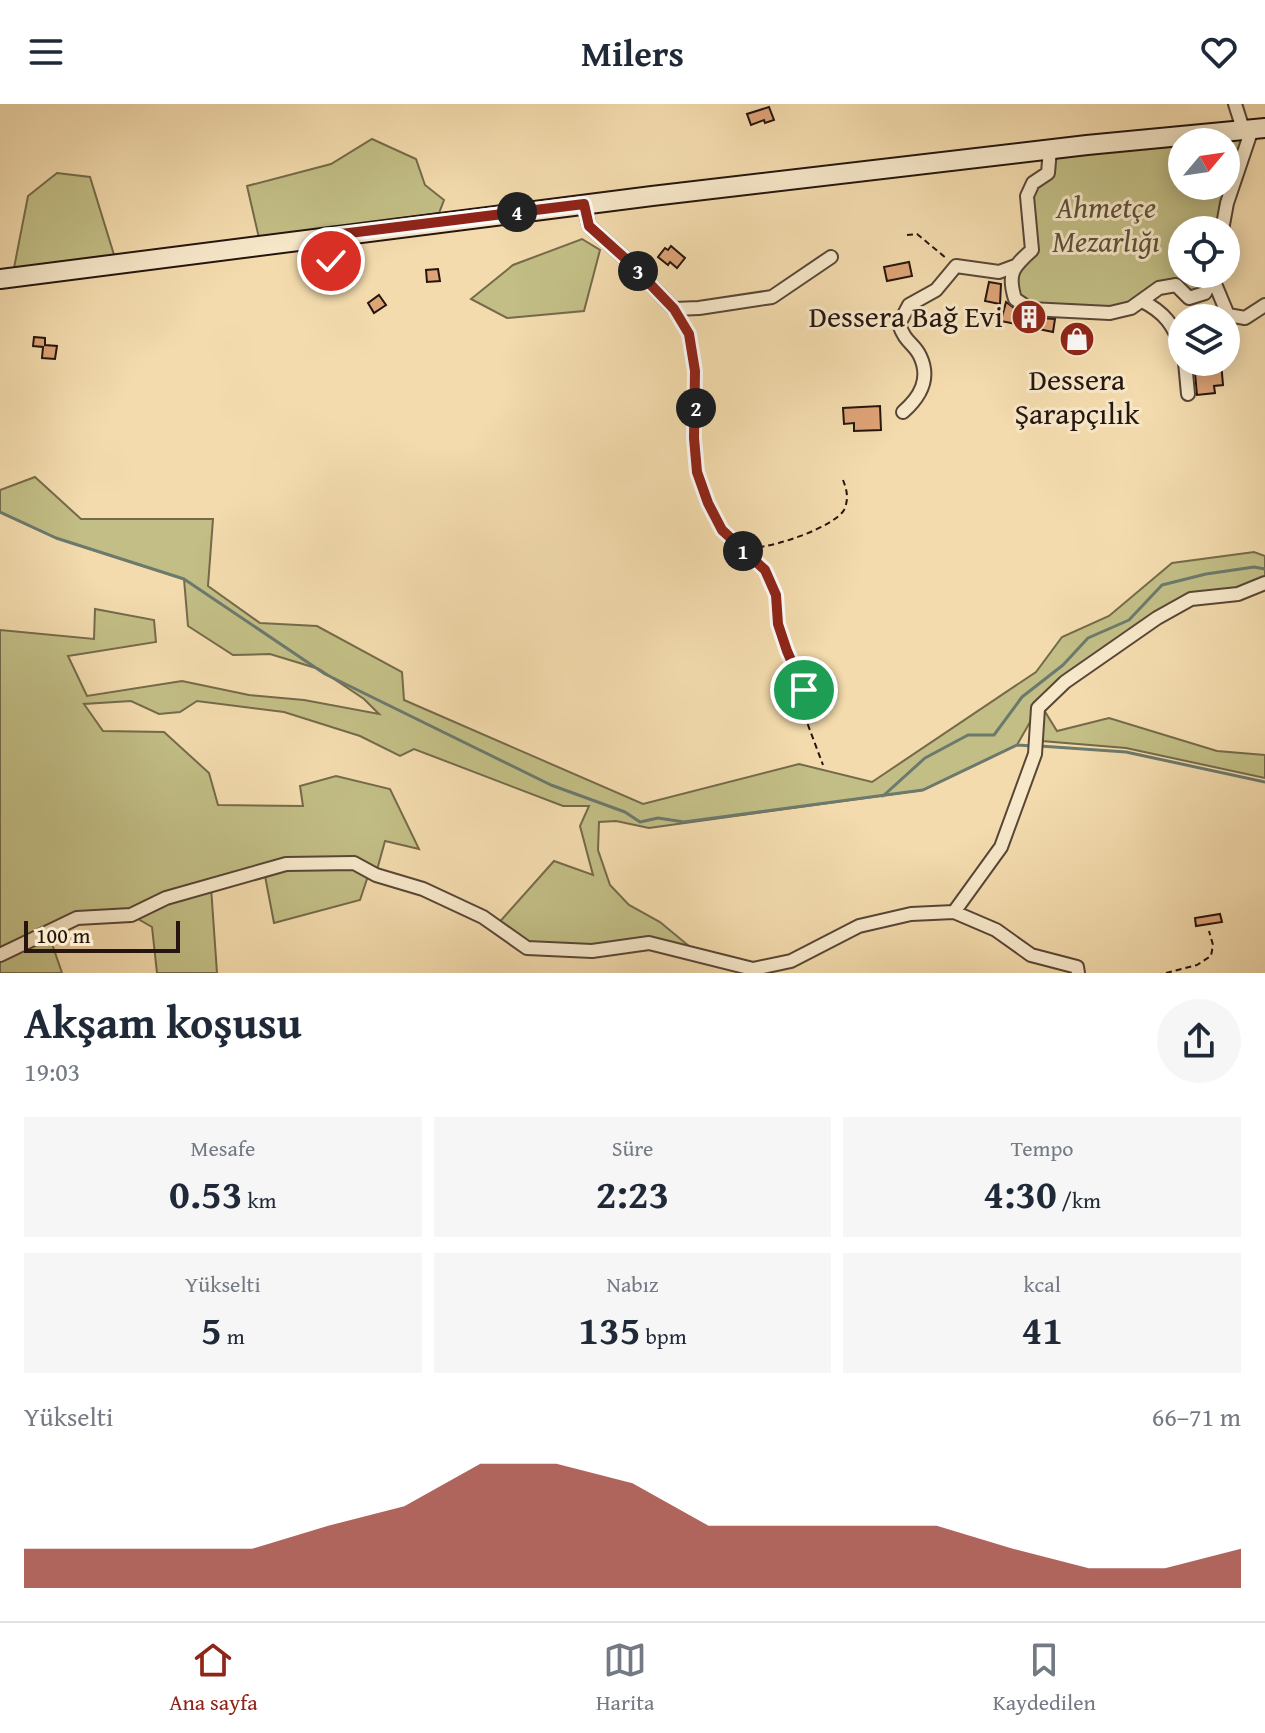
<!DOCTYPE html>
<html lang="tr">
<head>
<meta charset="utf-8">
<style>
	body { margin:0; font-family:"Gentium Book Plus",serif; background:#f6f6f7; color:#1f2937; height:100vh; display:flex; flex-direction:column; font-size:30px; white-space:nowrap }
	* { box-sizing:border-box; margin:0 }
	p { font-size:26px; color:#747a83 }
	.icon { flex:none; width:44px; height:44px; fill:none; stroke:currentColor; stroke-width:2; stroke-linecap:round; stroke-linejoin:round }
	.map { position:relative; height:869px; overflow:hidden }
	.panel { display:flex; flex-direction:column; background:#fff; flex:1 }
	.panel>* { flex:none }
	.needle { width:52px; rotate:61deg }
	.fabs { position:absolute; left:1168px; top:24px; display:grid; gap:16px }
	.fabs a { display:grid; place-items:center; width:72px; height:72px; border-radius:50%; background:#fff; box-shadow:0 4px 20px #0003; font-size:40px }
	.scale { position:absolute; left:24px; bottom:20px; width:156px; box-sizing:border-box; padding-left:8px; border:4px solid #25150e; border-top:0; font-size:22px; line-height:28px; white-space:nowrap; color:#25150e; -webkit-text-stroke:6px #f7e8ca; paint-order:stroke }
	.pin { position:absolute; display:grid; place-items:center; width:68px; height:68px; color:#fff; margin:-34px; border:4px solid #fff; border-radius:50%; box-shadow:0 2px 8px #0007 }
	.km { position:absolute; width:40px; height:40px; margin:-20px; border-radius:50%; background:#222; color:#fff; font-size:22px; line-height:40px; text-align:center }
	.round { display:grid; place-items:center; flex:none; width:84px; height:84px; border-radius:42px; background:#f6f6f7 }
	.headline { display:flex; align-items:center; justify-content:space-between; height:136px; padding:0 24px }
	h1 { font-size:44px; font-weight:600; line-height:60px }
	.metrics { display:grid; grid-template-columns:repeat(3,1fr); gap:12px; height:136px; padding:8px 24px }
	.metrics div { display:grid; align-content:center; border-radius:0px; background:#f6f6f7; text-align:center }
	.metrics b { font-size:40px; font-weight:600 }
	.metrics small { font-size:22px; font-weight:400 }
	.metrics p { font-size:22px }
	.chart { height:224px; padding:16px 24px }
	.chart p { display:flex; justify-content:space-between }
	.chart svg { width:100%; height:144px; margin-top:8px; fill:#8f2418; opacity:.7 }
	header { display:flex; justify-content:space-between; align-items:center; height:104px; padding:0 24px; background:#fff; font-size:36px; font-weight:600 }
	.tab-bar { display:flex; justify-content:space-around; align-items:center; height:112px; border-top:2px solid #e0e1e3; background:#fff; font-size:22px; color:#747a83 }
	.tab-bar a { display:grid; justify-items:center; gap:4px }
	.tab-bar .selected { color:#8f2418 }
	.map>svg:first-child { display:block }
	.green { fill:#c2be85; stroke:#746a4a; stroke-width:2; fill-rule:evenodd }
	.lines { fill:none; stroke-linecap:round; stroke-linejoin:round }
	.stream { stroke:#6c796d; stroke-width:3 }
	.building { fill:#dea377; stroke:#25150e; stroke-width:2 }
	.street-casing { stroke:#584636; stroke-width:16 }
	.secondary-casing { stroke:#25150e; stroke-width:22 }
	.path { stroke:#25150e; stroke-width:2; stroke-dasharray:6 4; stroke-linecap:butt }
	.street { stroke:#f7e8ca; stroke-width:12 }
	.secondary { stroke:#f7e8ca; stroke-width:18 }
	.route-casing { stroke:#fff; stroke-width:16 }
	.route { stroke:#8f2418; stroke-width:10 }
	.labels { text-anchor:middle; stroke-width:6; stroke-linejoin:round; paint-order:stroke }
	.park-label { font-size:30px; font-style:italic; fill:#5c5038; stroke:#f7e8ca }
	.poi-label { font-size:30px; fill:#25150e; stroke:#f7e8ca; text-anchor:end }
</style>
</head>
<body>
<header><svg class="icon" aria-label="menu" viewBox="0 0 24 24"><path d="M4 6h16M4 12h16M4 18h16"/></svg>Milers<svg class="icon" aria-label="heart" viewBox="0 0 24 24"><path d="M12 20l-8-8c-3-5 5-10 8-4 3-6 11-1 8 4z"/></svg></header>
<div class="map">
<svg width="1265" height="869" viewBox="0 0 1265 869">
	<rect width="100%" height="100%" fill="#f3dbad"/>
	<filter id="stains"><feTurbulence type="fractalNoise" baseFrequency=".0025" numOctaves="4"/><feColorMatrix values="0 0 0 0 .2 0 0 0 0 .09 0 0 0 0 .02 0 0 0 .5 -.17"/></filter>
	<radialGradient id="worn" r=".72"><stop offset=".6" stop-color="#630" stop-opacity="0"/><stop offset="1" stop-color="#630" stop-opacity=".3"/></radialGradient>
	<path class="green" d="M1249 33 1227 99 1222 126H1182V170H1214L1205 189 1189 194 1176 181 1160 184 1131 204 1110 209 1030 205 1015 195C1007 169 1013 163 1032 146L1027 92 1033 79 1048 69 1050 52 1188 36ZM1182 38H1226V82H1182Z
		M372 35 416 55 425 81 444 96 439 109 259 134 247 82 331 60Z
		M57 69 90 73 115 154 14 164 28 92Z
		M582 135 600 146 584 207 507 214 471 195 513 161Z
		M35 373 81 415H213L208 482 260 519 317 522 402 568 404 596 643 700 799 660 872 678 1036 568 1062 533 1109 512 1172 459 1254 448 1265 452V479L1191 495 1038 604 1017 641 923 686 649 724 616 717 599 718 598 746 610 781 629 801 660 818 701 852 649 839 527 844 496 822 554 757 593 771 580 722 589 702H563L414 645 400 652 360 632 284 608 197 597 180 608 159 610 131 597 84 600 103 627 164 628 209 669 218 701 303 702 300 682 336 672 390 685 419 745 385 737 377 766 356 753 282 756 211 783 217 869H157L152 823 131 811 77 814 48 828 62 869H0V526L94 535 95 505 154 516 156 538 68 552 87 592 182 577 249 591 304 596 379 610 364 595 319 565 270 550 233 551 188 522 184 475 56 434 0 408V386Z
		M1044 606 1057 627 1109 614 1217 647 1265 651V674L1126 644 1042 637Z
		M351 763 368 772 360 796 274 819 265 772 288 765Z"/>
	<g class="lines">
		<path class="stream" d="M0 408 56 434 184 475 325 570 551 681 625 708 640 718 658 714 684 718 923 686 1017 641 1033 642
			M1040 642 1126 648 1265 678
			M883 692 925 654 968 631H994L1022 593 1063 561 1088 534 1129 516 1162 481 1206 470 1254 463 1265 465"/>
	</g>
	<path class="building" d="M769 3 774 16 765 19 764 16 751 21 747 10Z
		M671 142 685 154 677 164 670 158 668 161 658 153 665 144 668 146Z
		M909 158 912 172 887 177 884 163Z
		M438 165 440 177 427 178 426 166Z
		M989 178 1001 180 1000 200 985 197Z
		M379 191 386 201 374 209 368 199Z
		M1006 198 1026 213 1055 215 1053 228 1001 217Z
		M34 233 45 234V241L57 242 55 255 42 254 43 243 33 242Z
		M1194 258H1221L1223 281 1214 282 1215 289 1197 291Z
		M880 302 881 326 854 327V319L844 320 843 304Z
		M1220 810 1222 818 1196 822 1195 814Z"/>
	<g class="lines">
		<defs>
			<path id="street" d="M1235 0 1243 25
				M1050 45 1048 69 1033 79 1027 92 1032 146C1013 163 1007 169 1015 195L1030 205 1110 209 1131 204 1159 184 1176 181 1189 194 1205 189 1214 171
				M584 100 589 122 628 157 674 205 699 204 772 193 831 153
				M1222 126 1227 99 1252 25
				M1214 170 1213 175 1228 211 1245 214 1265 201
				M1142 197C1164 208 1174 221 1182 245
				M1185 258 1188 290
				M903 308C920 293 931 275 920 252 914 239 905 239 899 220L909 201 936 186 956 162 999 168 1015 162
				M954 808 1001 743 1035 650 1038 604 1065 578 1157 514 1191 495 1238 490 1265 479
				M0 851 77 814 131 811 166 794 286 760 354 759 376 771 423 785 483 813 527 844 592 847 649 839 753 865 791 857 859 822 911 810 954 808 996 826 1031 851 1077 863 1078 869"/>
			<path id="secondary" d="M0 175 652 92 1087 41 1265 24"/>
		</defs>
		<use href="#street" class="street-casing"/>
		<use href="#secondary" class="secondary-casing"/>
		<path class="path" d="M907 131 917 130 946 154
			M328 190 326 176 332 149
			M681 216C717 281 670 362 724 428 732 438 742 444 756 443 775 443 834 423 844 406 849 395 847 386 843 376
			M736 441 765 466 776 491 778 520 804 586 808 621 823 661
			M1166 869 1197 861 1211 852 1213 841 1209 827"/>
		<use href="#street" class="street"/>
		<use href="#secondary" class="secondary"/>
	</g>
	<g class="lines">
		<defs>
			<path id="route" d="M331 157 333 131 584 100 589 122 628 157 674 205 689 230 695 267 694 334 697 368 708 399 722 426 765 466 776 491 778 520 787 547 804 586"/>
		</defs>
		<use href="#route" class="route-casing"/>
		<use href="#route" class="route"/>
	</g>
	<defs>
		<symbol id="building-disc" viewBox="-11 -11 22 22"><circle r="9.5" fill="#8f2418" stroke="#f7e8ca"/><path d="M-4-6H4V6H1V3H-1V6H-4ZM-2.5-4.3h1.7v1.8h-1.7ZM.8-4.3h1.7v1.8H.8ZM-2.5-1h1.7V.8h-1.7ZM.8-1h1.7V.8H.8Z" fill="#fff"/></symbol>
		<symbol id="shop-disc" viewBox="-11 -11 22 22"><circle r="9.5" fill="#8f2418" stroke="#f7e8ca"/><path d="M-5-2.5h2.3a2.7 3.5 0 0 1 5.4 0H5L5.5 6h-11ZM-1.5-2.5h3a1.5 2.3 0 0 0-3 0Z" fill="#fff"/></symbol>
	</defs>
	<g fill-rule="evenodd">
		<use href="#building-disc" x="1009" y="193" width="40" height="40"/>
		<use href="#shop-disc" x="1057" y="215" width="40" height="40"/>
	</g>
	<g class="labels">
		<g class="park-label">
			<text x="1106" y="114">Ahmetçe<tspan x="1106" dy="34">Mezarlığı</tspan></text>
		</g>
		<g class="poi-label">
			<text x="1003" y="223">Dessera Bağ Evi</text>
			<text x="1077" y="286" text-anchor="middle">Dessera<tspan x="1077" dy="34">Şarapçılık</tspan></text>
		</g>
	</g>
	<rect width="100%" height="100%" filter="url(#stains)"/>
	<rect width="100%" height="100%" fill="url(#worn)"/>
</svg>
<div class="fabs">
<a><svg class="needle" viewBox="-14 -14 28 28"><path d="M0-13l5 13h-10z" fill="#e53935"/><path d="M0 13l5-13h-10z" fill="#747a83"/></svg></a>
<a><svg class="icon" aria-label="locate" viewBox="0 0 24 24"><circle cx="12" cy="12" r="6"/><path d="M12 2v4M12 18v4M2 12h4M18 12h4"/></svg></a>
<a><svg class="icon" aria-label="layers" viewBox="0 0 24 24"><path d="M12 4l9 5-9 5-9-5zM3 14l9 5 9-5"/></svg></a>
</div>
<div class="scale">100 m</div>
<div class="pin" style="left:804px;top:586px;background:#1e9e55"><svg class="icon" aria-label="arrive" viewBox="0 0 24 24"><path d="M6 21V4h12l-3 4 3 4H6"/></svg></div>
<div class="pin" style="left:331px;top:157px;background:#d93025"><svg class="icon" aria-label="check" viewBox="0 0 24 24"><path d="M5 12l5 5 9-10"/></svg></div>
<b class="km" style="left:743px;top:447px">1</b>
<b class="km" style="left:696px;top:304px">2</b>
<b class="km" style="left:638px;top:167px">3</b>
<b class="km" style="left:517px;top:108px">4</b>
</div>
<section class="panel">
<div class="headline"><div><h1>Akşam koşusu</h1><p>19:03</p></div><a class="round"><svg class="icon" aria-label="share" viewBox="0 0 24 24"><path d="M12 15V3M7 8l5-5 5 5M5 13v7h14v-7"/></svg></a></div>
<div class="metrics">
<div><p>Mesafe</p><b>0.53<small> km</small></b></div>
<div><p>Süre</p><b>2:23</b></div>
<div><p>Tempo</p><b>4:30<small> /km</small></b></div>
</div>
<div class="metrics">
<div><p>Yükselti</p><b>5<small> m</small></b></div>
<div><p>Nabız</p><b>135<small> bpm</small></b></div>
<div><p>kcal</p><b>41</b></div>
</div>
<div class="chart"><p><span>Yükselti</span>66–71 m</p>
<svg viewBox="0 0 160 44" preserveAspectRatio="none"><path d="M0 44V32L10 32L20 32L30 32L40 25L50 19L60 6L70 6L80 12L90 25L100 25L110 25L120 25L130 32L140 38L150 38L160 32V44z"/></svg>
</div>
</section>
<nav class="tab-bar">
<a class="selected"><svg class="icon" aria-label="home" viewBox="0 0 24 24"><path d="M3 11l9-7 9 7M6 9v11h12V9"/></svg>Ana sayfa</a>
<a><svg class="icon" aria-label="map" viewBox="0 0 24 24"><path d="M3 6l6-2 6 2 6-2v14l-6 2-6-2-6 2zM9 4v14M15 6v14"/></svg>Harita</a>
<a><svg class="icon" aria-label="saved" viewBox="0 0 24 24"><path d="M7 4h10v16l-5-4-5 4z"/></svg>Kaydedilen</a>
</nav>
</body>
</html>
